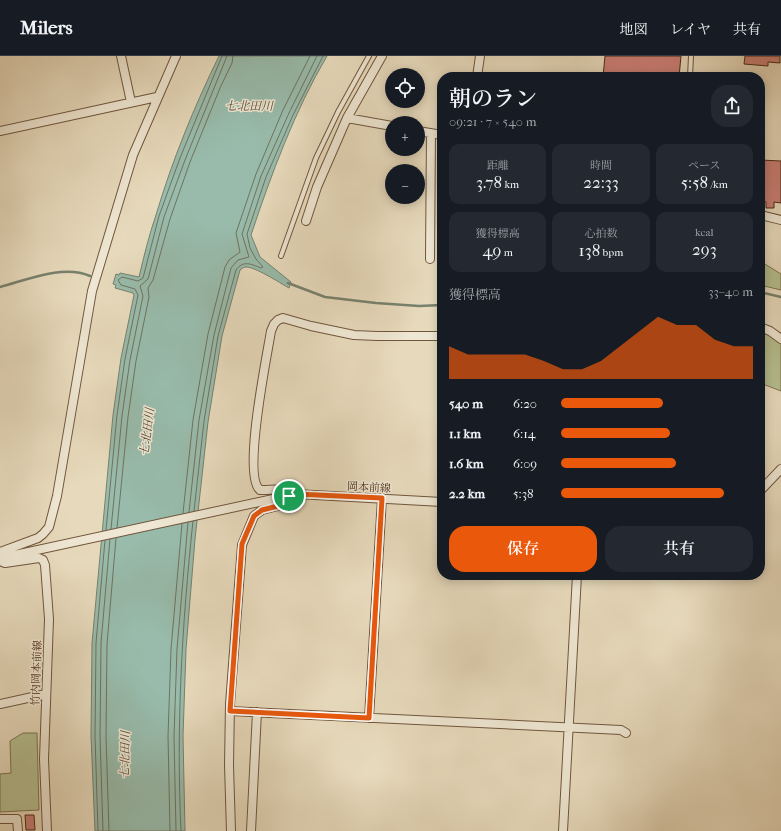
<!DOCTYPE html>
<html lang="ja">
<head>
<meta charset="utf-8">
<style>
	body { margin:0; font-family:"IM FELL French Canon","Noto Serif JP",serif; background:#242831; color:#f1f3f6; height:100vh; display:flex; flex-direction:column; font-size:15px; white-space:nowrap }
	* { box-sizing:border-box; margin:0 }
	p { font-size:13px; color:#9ea1a6 }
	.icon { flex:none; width:22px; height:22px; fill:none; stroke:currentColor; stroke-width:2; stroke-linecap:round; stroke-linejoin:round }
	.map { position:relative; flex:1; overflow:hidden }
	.drawer { position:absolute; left:437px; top:16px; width:328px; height:508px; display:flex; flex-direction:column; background:#171b24; border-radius:16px; box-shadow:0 2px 10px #0003 }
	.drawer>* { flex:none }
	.fabs { position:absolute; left:385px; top:12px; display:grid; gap:8px }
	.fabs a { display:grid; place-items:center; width:40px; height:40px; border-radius:50%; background:#171b24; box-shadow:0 2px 10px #0003; font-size:20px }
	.pin { position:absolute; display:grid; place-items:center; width:34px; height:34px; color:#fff; margin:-17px; border:2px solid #fff; border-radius:50%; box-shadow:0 1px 4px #0007 }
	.round { display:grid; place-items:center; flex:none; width:42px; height:42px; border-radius:16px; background:#242831 }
	.overview { display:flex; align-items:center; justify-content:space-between; height:68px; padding:0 12px }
	h1 { font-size:22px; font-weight:600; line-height:30px }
	.stats { display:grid; grid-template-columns:repeat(3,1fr); gap:6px; height:68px; padding:4px 12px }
	.stats div { display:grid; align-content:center; border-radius:10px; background:#242831; text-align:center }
	.stats b { font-size:17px; font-weight:600 }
	.stats small { font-size:11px; font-weight:400 }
	.stats p { font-size:11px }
	.chart { height:112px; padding:8px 12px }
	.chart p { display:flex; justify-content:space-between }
	.chart svg { width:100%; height:72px; margin-top:4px; fill:#ea580c; opacity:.7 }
	.button { display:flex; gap:8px; margin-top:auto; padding:8px 12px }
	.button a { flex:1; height:46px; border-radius:16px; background:#ea580c; color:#fff; font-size:16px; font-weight:600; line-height:46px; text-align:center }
	.button a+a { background:#242831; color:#f1f3f6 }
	ul { padding:0 12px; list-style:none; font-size:13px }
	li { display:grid; grid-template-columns:64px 48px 1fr; align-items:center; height:30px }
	li i { height:10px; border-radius:5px; background:#ea580c }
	header { display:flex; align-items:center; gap:24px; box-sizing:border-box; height:56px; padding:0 20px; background:#171b24; border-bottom:1px solid #363941 }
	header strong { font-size:19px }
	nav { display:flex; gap:22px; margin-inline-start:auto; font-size:14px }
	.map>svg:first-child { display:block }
	.green { fill:#b6bf90; stroke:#7f7452 }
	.water { fill:#98bbab; stroke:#78816e }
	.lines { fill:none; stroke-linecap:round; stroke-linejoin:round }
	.shore { stroke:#70725f; stroke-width:1 }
	.stream { stroke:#78816e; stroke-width:2.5 }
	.building { fill:#cb7f77; stroke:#482a13 }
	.lane-casing { stroke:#70563d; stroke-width:6 }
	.street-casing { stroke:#70563d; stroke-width:10 }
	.lane { stroke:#efe7d3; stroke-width:4 }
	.street { stroke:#efe7d3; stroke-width:8 }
	.route-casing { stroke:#fff; stroke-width:8 }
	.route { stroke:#ea580c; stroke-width:5 }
	.labels { text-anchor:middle; stroke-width:3; stroke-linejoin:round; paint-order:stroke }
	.street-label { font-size:11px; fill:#482a13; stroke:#efe7d3 }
	.water-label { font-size:12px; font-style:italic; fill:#5c4e39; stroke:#efe7d3 }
</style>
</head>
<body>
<header>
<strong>Milers</strong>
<nav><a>地図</a><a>レイヤ</a><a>共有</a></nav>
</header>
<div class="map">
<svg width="781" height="775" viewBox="0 0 781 775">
	<rect width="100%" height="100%" fill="#e7dabc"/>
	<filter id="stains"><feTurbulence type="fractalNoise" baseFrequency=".005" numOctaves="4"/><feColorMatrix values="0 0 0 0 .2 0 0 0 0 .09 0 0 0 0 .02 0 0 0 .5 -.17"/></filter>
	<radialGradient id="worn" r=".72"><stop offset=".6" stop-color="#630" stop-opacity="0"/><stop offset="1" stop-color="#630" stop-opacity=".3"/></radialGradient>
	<path class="green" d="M760 205 781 218V234L760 229Z
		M760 271 781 277V335L760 327Z
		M23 677H37L39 754 0 756V718L11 717 10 685Z"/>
	<path class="water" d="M219 0H327C295 54 271 119 251 179L260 201 291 226 289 232C280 227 254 210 245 211 242 212 242 213 240 214L222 280 208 366 195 483 186 593 183 680 185 775H95L91 680 92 587 113 359 121 302 134 239 133 237 115 232 116 229 113 228 116 218 119 219 120 217 139 221C144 200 149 179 156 159 172 105 194 51 219 0Z"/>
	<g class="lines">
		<path class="shore" d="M194 455 204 365 218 280 236 214C243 204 251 208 261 212L263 211 256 203 250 192 247 178 266 121 293 59 323 0
			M189 456 199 364 214 279 231 212 238 204 249 201 242 178 261 120 289 57 317 0
			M183 457 193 364 208 278 225 211 229 204 240 196 236 177 256 118 283 54 310 0
			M117 472 128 361 136 305 149 241 148 232 153 224 170 163 190 106 220 32 232 7 233 0
			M111 473 122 360 130 304 143 240 140 230 148 223 164 161 185 104 227 0
			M106 474 117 359 125 303 138 239 135 233 121 229 118 224 122 221 138 225 143 222 159 160 180 102 222 0
			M98 775 95 680 96 587 105 484
			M103 775 100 680 101 587 110 483
			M109 775 106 680 107 588 116 482
			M170 775 168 680 171 593 182 468
			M176 775 174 680 177 593 188 466
			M181 775C176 671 182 568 193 465"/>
		<path class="stream" d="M288 227 325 241 376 247 419 250 442 249
			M0 231C27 224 63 208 90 220
			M760 236 781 241"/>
	</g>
	<path class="building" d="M605 0H681L679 21H603Z
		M745 0H780V7L768 6V10L744 8Z
		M760 104 781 105V147L774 146V152H766V146L760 145Z
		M25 759H34L35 774H26Z"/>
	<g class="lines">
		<defs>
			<path id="lane" d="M690 21 691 0
				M281 200 316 102 338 56 369 0"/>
			<path id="street" d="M121 0 131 46
				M477 21 480 0
				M347 62 392 70
				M0 75 157 41
				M418 75 442 79
				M760 159 781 164
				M306 165 317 131 347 62 382 0
				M430 203 431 77
				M760 271 770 275 781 283
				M760 435 781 413
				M0 496 38 482 43 478 49 471 57 440 92 235 133 99 176 0
				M0 502 296 438 442 446
				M0 505 5 507 39 502 43 504 45 509 49 563 44 703 47 775
				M0 648 46 638
				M230 655 621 674 626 677
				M369 662 382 442
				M0 763H17L18 775
				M231 775 229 709 230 648 242 489 254 460 262 454 278 450 287 445 289 439C281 430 271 435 260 434 242 420 267 300 271 275L274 268 278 264 283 262 311 270 354 279 377 280H442
				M251 775 257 656
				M563 775 577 519"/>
		</defs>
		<use href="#lane" class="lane-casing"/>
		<use href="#street" class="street-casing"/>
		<use href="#lane" class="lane"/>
		<use href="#street" class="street"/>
	</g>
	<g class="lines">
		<defs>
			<path id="route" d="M296 438 382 442 369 662 230 655 242 488 254 460 262 454 278 450 287 445 289 440Z"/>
		</defs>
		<use href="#route" class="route-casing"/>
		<use href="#route" class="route"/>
	</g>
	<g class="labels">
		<g class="street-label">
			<text transform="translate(369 431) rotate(3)" y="4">岡本前線</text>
			<text transform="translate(36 617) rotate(-88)" y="4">竹内岡本前線</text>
		</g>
		<g class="water-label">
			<text x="249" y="54">七北田川</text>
			<text transform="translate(147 376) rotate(-83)" y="4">七北田川</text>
			<text transform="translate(125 699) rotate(-89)" y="4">七北田川</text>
		</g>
	</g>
	<rect width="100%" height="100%" filter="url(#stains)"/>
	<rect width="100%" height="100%" fill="url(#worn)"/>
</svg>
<div class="fabs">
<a><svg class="icon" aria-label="locate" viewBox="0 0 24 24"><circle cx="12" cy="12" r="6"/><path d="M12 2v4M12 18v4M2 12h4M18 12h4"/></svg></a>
<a>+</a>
<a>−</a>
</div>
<div class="pin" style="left:289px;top:440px;background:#1e9e55"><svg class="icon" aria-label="arrive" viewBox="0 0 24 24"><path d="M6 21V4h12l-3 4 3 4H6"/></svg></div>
<section class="drawer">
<div class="overview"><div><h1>朝のラン</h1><p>09:21 · 7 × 540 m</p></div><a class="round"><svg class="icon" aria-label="share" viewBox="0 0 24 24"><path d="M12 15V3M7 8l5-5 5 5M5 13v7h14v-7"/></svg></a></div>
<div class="stats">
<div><p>距離</p><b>3.78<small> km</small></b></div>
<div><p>時間</p><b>22:33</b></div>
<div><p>ペース</p><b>5:58<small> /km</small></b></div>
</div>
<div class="stats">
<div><p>獲得標高</p><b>49<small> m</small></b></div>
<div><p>心拍数</p><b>138<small> bpm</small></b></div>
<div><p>kcal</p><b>293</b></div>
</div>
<div class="chart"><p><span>獲得標高</span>33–40 m</p>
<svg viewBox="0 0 160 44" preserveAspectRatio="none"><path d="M0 44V24L10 29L20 29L30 29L40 29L50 33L60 38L70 38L80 33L90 24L100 15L110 6L120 11L130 11L140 20L150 24L160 24V44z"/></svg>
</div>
<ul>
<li><b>540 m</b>6:20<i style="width:53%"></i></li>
<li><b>1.1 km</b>6:14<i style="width:57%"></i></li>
<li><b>1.6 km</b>6:09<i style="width:60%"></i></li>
<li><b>2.2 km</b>5:38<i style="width:85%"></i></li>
</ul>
<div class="button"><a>保存</a><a>共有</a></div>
</section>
</div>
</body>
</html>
